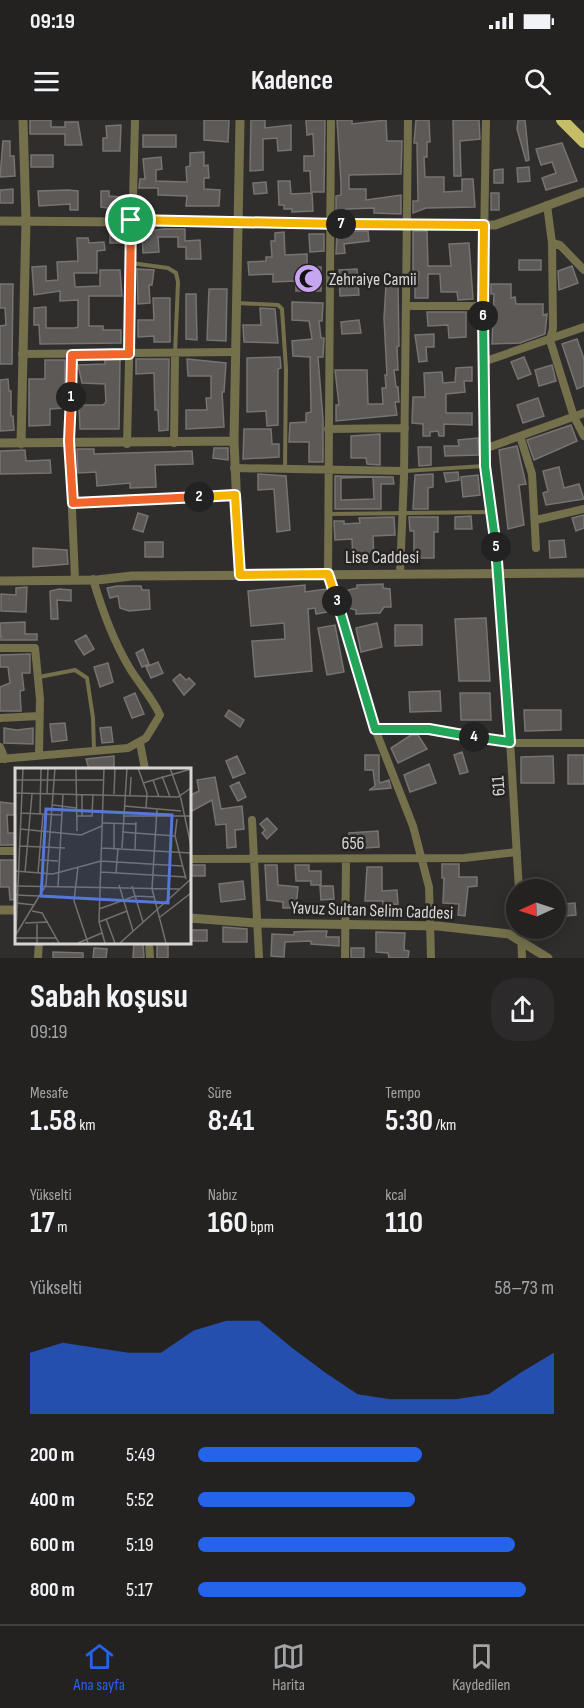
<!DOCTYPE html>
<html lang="tr">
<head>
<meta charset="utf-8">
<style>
	body { margin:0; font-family:"Sofia Sans Condensed",sans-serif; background:#2c2a2a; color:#f1f3f6; height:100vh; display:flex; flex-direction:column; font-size:22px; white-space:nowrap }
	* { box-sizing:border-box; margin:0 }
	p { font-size:20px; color:#a3a4a5 }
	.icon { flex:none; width:33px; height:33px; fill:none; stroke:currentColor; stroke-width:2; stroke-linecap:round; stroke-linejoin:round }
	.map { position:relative; height:838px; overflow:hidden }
	.drawer { display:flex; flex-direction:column; background:#242221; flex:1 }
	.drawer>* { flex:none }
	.needle { width:39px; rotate:267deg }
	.buttons { position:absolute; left:506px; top:759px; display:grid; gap:12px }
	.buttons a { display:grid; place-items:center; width:60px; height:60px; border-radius:50%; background:#242221; box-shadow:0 3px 15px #0003,0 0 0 2px #413f3f; font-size:30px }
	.pin { position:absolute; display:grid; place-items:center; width:51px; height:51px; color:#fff; margin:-26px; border:3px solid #fff; border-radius:50%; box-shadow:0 2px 6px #0007 }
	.km { position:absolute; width:30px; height:30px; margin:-15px; border-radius:50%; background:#222; color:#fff; font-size:16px; line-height:30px; text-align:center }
	.round { display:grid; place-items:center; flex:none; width:63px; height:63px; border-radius:24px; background:#2c2a2a }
	.head { display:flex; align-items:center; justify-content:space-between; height:102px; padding:0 30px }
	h1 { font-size:33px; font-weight:700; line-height:45px }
	.figures { display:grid; grid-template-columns:repeat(3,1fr); gap:9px; height:102px; padding:6px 30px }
	.figures div { display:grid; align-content:center }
	.figures b { font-size:30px; font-weight:700 }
	.figures small { font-size:16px; font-weight:400 }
	.figures p { font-size:16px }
	.chart { height:168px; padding:12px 30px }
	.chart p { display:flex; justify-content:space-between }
	.chart svg { width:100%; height:108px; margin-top:6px; fill:#2563eb; opacity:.7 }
	ul { padding:0 30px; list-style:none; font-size:20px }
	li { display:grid; grid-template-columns:96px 72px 1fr; align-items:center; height:45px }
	li i { height:15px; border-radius:8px; background:#2563eb }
	.status { display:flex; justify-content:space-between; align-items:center; height:42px; padding:0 30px; background:#242221; direction:ltr }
	.status svg { height:16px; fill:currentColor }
	header { display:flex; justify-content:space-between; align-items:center; height:78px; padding:0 30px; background:#242221; font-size:27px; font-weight:700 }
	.dock { display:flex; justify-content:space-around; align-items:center; height:84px; border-top:2px solid #413f3f; background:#242221; font-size:16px; color:#a3a4a5 }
	.dock a { display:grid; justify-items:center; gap:3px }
	.dock .on { color:#2563eb }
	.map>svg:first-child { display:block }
	.building { fill:#5c5957; stroke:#767371; stroke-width:1.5; fill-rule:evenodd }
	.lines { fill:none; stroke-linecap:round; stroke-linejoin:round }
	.service { stroke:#73704b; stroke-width:4 }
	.minor { stroke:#73704b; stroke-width:8 }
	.tertiary { stroke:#73704b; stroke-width:9 }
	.trunk { stroke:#c6be66; stroke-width:12 }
	.split-1-casing { stroke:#fff; stroke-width:12 }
	.split-2-casing { stroke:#fff; stroke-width:12 }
	.split-3-casing { stroke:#fff; stroke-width:12 }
	.split-4-casing { stroke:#fff; stroke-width:12 }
	.split-5-casing { stroke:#fff; stroke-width:12 }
	.split-6-casing { stroke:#fff; stroke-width:12 }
	.split-7-casing { stroke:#fff; stroke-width:12 }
	.split-8-casing { stroke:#fff; stroke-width:12 }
	.split-1 { stroke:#f0652b; stroke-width:8 }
	.split-2 { stroke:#f0652b; stroke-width:8 }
	.split-3 { stroke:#f5b400; stroke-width:8 }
	.split-4 { stroke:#22a559; stroke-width:8 }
	.split-5 { stroke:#22a559; stroke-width:8 }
	.split-6 { stroke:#22a559; stroke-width:8 }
	.split-7 { stroke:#f5b400; stroke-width:8 }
	.split-8 { stroke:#f5b400; stroke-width:8 }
	.labels { text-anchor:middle; stroke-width:5; stroke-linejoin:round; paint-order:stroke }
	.poi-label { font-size:18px; fill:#d7d6d5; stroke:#262422; text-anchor:start }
	.street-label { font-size:18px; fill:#d7d6d5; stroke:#262422 }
	.inset-road { fill:none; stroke:#737170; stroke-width:1.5 }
	.view { fill:#5577d7; fill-opacity:0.15; stroke:#5577d7; stroke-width:3 }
	.inset-edge { fill:none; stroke:#d7d6d5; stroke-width:3 }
</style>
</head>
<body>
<div class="status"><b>09:19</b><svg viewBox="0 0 49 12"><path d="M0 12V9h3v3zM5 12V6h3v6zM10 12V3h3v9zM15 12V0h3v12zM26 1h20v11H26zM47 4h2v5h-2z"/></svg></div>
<header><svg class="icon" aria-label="menu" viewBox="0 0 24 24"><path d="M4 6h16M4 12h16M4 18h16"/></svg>Kadence<svg class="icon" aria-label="search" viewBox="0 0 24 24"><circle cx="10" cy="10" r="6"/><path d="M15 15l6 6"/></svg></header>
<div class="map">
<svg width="584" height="838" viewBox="0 0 584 838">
	<rect width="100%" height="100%" fill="#302e2c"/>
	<path class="building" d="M30 0H51V7H65V2H78L82 25H65V14H30Z
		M204 0H229L228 22 204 20Z
		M251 0H265V8L291 5V30L278 31 277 18 263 19V50L250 51Z
		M306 0H325L324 72H311L310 51H304V36H314L313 14 307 15Z
		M337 0H352V4L386 0 387 21H402L401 54 349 55V69H366V80L401 75V94L374 93V88L346 89V93L336 94V76L341 75V63Z
		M416 0H429L430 22H427V37H424L425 57H444V72L462 71V59H473L475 87 426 88 413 93V81H418L417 23H414Z
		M453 0H479L480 19 460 21 461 56H454Z
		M518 0H525L529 40 526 41 517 9Z
		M121 5 120 31H103V18H107L106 6Z
		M143 15H176V27H143Z
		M3 21H10V36H14L15 56 0 57Z
		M562 23 577 61 546 70 542 58 556 53 552 42 541 45 536 29Z
		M204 32V46L208 45 209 58H204V69L220 70 219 86H186L187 76 158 75V68H139L140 59H145L143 39 161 37 162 49 156 50V61L187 62 186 47 190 46V33Z
		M31 35H53V47H31Z
		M529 47 530 61 518 62 517 48Z
		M503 49V63H494V50Z
		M278 61H290L291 74 312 73 313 91 292 92V89H284V85H279Z
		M266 62 267 73 254 74 253 63Z
		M13 69V83H0V70Z
		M68 70 78 71V90H70V84L39 86 38 71Z
		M101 71H109V76L122 77 121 90 101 87Z
		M491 73H499V90H491Z
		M110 109H125V123H110Z
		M164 109H185V121L200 120 201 139H186V127H178V117H158L159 132 143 133 142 112Z
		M353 111H368L369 121 344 124 345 133 336 134 337 112Z
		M413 111H427L428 146H451L449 124 469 123 473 179 458 180 457 172H441L440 154H428V178H415V163H418L419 152H413Z
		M284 112 285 135 307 134V147H321V171H296V161L273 162V154L249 155 248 142 266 141V137H272L271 121H275V113Z
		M309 114H324V131L310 132Z
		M77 118H88L89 123 104 122 105 130 97 131V153H74L75 167 100 166V150H120L122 176H89V206H103V210H121V223L40 224 39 205H34V188L46 187V208H74L78 207V180L60 181V171L34 175 32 147 46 146V161L58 160 57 142 78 141Z
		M519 140H541V150H519Z
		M572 146 578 163 559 170 558 151Z
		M137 149 154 150 152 165H149L150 183 138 184Z
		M357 149 359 175 340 176 339 150Z
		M0 164H13L12 244H0V206L6 205 5 188H0Z
		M398 164 399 226 397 227 398 250H394L396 267H398L399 282H395L397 295 336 301V285H339L335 250H367L368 284H383L382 268H386L385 255H387L384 198 386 165Z
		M491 164H511V178L515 177 516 184H543V195L547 194 545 214 520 223 492 224 494 174H491Z
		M209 169H227L226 221 207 220Z
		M186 174H196L197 220 186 219Z
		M153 178H170V222H154V216L138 217V200H154Z
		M292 182 323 183 322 201H319L321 218H324L323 237H318L323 300V342H309V322H289L290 303 306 302V293L311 292 310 237 293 236 292 221 312 219 309 201 292 200Z
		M260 188 275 189 278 223 244 222 243 205H261Z
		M427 192H466V217L449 218 448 205 428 206Z
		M359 200 361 213 342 214 341 202Z
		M434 214V227H426L427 241 419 242 415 215Z
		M577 219 584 239V266L577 269 562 224Z
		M280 237 281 248 278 249V305L267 306 266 291 247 292V238Z
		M524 237 531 254 518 259 511 242Z
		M105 239H120L119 309H80L79 285H103L106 282 105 264 82 263 78 245 105 244Z
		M136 239H169L168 310 159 311 158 290H155L154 253 136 254Z
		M187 239 226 243 224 272H222L224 307 186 309V290H207L206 278H211V256H188Z
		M45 240H65L64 288 50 289V305L29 306V259H45Z
		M552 245 556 261 539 266 535 250Z
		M472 247V261H464L465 272 446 274V293H472V305L444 304V316H439L438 311 430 312V316H423V304L412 303 413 277H425L424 253 442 252 443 263 455 262 456 248Z
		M8 259 9 271H11V296H13L14 310 0 311V260Z
		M538 278 544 296 523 303 517 285Z
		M571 305 577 321 534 340 527 320Z
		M244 309H271L272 324H279V337L243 339Z
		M380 314V345L367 344 366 338H351V316Z
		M478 318 479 335 445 336 444 326H459L458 320Z
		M517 326 526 364 519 365 524 405 508 409 499 330Z
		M418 327H431V345L419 346Z
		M214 328H228V340L213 338Z
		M77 329H94V334L192 331 193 344 155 345 156 367 130 368V363L97 366 96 352 78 353Z
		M25 330 26 341 50 340 51 353 0 354V331Z
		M559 347 564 368 579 364 584 379 546 385 543 373 548 371 543 351Z
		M458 352 459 360 446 362 444 353Z
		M258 354 286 356 290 410 277 412 274 369 258 370Z
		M433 354V367L428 368V389H413L415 355Z
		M478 355 480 375 463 377 461 357Z
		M335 356 393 357 394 364H381V389H335ZM373 357 374 379 341 380V358Z
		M138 393 148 396 143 412 133 409Z
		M584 395V408L576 411 572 398Z
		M471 396 472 409H455V397Z
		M394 397 395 415 373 416 374 439 353 440 352 419 335 420 334 401H344V404L360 403 359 398Z
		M409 397H438V412H434V438H414V411H410Z
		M564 420 566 437 550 438 549 421Z
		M145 422H163V437H145Z
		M33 428 67 430 68 444 33 447Z
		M383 464V468L390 469 391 487H384L380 493 356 494V490L348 488V470L357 468V465Z
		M305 465V472L326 469 332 491 316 494 315 488 308 489 312 551 255 557 252 521 285 519 284 503 251 506 248 471Z
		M117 466H141L142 470H149L150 489 129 491 120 488 118 476 110 478 107 468Z
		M27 467 26 492 1 491V474L16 475V468Z
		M59 469 71 470V481L57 480 58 499H51L50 471Z
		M486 498 490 561H459L455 499Z
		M25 502V514H37V520H1L0 503Z
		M377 503 382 527 361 532 356 508Z
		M335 505 344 552 327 555 318 508Z
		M395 505H422V525L395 526Z
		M86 515 94 529 84 535 75 521Z
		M143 529 149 544 142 547 136 533Z
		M30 534V553H22L24 570 20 571 21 591H0V567L10 563 8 547H0V535Z
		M158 542 163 553 151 558 146 547Z
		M108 543 113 562 100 567 94 547Z
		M180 554 186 560 189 558 195 564 184 575 173 560Z
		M440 571 441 591 410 592 409 572Z
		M135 573 144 594 132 598 124 578Z
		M460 573H490L491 600H461Z
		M229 590 244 600 240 607 225 596Z
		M524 590H561V610L525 611Z
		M65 603 67 620 52 622 50 604Z
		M111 607 113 622 102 623 100 608Z
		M4 608 17 610 33 608V624L4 623Z
		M411 615H418L427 629 398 643 391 628Z
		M462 632 468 652 460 654 454 635Z
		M365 635H379V660L380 663 389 660 391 668 369 670 375 666 373 650H365Z
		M568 635H584V664H568Z
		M114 636V647L96 649H89L86 639Z
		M237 636 245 653 233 658 226 641Z
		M553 636 554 663H521V637Z
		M429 644 436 663 410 672 404 655Z
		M215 657 221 689 242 686 244 709 235 710 236 727 227 728 226 704 216 705 212 680 192 691 189 686V676L199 671 197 660Z
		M239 662 246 677 238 681 230 666Z
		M0 682 16 684V695H7L8 713H16V725H0Z
		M267 698 277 709 267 719 262 713 265 710 260 704Z
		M378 711 379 727 350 729 349 713Z
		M0 740H16V779L10 780 9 767H0Z
		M442 744H459V757H477V766L468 767 465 796 458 795 459 784 443 783 444 758H442Z
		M190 745H205V756H190Z
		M265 745H277L278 765 298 767 296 788H283V782L267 780Z
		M295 745H309V751H321V765H311V761H296Z
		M367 747H382V771L397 770 398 784 383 785V781H365Z
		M243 761 245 779 221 782 219 764Z
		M320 766H333L334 779 321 780Z
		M575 783 576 795 555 797V789H565V784Z
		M223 807 247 809V822H223Z
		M189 810H207V821H189Z
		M312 811H327L326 817H339V826L311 824V821L285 822 284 837 271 836 272 814 294 815V812Z
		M376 812 405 813 404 830 409 831 408 838H389L388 833 376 832Z
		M134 822H143L144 838H133Z
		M157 822H168V838H157Z
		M94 828 107 829 106 838H93Z
		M351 828H364V838H351Z
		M53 832 83 833V838H53Z"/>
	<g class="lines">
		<path class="service" d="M131 143 168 148 176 153 178 162 175 233
			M237 183 278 185 282 189 286 249 285 347
			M405 351 484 346
			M329 394 491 392
			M39 557 75 550 87 558 93 598 94 630"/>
		<path class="minor" d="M331 0 328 454 375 609 413 706 429 767 431 838
			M486 0 483 186 485 346 500 453 519 770
			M547 85 552 123 553 208 550 220 574 297 584 316
			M552 123 560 125 584 150
			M406 186H483
			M22 234 235 232
			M72 235 69 321 75 459
			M483 242 584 207
			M328 309 405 308
			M520 316 532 354 536 428
			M174 323 175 234
			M127 324 135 0
			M484 329 584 293
			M234 348 404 351
			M73 383 235 375
			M536 400 584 389
			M400 454 404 356 408 0
			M0 528H35L40 579 39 635
			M0 598 39 596
			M375 609H429L510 623H584
			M140 623 145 649
			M0 627 5 639
			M0 639 128 628 146 618 160 595C152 577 139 564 129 547 113 520 102 490 93 459
			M252 700 259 838
			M0 731H16
			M189 739 464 738 517 732
			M521 808 522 838
			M149 822 150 838
			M38 838 39 822
			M345 838 346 739"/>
		<path class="tertiary" d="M0 101 495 105 584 72
			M0 323 234 321
			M21 324 26 100 23 0
			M240 455 234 321 240 0
			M0 461 97 460 132 456 584 453
			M0 790H16
			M189 798 256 803 438 806 509 814 548 838"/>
		<path class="trunk" d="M562 0 584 22"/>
	</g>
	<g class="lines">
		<defs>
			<path id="split-1" d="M71 277 72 235 129 234 131 100"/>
			<path id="split-2" d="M71 277 69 321 73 383 199 377"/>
			<path id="split-3" d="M199 377 235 375 240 455 328 454 337 481"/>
			<path id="split-4" d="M337 481 375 609H429L474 617"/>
			<path id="split-5" d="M474 617 510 622 496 427"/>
			<path id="split-6" d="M483 196 485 346 496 427"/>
			<path id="split-7" d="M341 104 484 105 483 196"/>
			<path id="split-8" d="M131 100 341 104"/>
		</defs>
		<use href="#split-1" class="split-1-casing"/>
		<use href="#split-2" class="split-2-casing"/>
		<use href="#split-3" class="split-3-casing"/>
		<use href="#split-4" class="split-4-casing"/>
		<use href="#split-5" class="split-5-casing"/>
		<use href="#split-6" class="split-6-casing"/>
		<use href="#split-7" class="split-7-casing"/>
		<use href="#split-8" class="split-8-casing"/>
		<use href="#split-1" class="split-1"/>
		<use href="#split-2" class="split-2"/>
		<use href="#split-3" class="split-3"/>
		<use href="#split-4" class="split-4"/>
		<use href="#split-5" class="split-5"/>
		<use href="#split-6" class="split-6"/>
		<use href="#split-7" class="split-7"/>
		<use href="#split-8" class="split-8"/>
	</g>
	<defs>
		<symbol id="mosque-disc" viewBox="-11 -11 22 22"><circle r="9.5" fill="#c6a6f0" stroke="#262422"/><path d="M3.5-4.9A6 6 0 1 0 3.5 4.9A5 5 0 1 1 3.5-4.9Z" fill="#111"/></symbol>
	</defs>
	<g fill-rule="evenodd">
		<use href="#mosque-disc" x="292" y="142" width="33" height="33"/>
	</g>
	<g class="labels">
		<g class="poi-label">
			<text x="329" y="165">Zehraiye Camii</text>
		</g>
		<g class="street-label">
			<text x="382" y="443">Lise Caddesi</text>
			<text transform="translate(498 666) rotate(-94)" y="6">611</text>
			<text x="353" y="729">656</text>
			<text transform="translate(372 790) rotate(2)" y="6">Yavuz Sultan Selim Caddesi</text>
		</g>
	</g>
	<g transform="translate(15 648)">
		<rect width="176" height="176" fill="#302e2c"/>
		<path class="inset-road" d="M40 0 89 1M61 0 62 63M89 0 84 154 90 175M123 0 132 25 131 40M155 0 166 31 176 78M147 8 155 29M0 12H89M138 12 144 29M128 15 176 1M0 25 163 29 176 20M32 26 33 0M99 26 100 0M115 27 116 9M38 37 61 40M109 38 166 43M142 41 137 121 151 175M6 45 47 47M25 46 26 0M61 48H77L78 26M67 48V26M108 48H176M162 51 160 68 171 111M88 55 121 56M5 61 66 67 87 58M107 64 160 68M4 78 50 80M87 80 176 85M99 80V55M107 80 112 0M120 81 121 54M25 92 43 93M63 99 59 133 73 175M0 103 38 106 86 93 167 98M10 104 17 26M86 104 170 109M23 105 28 46M101 105 103 80M104 117 118 163M1 118 164 121M117 118 128 154M43 119 48 26M1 127 24 128M1 135 20 137M84 141 120 128 140 129M17 143 27 145 44 175M145 149 176 125M91 151 100 175M84 154 112 143M10 155 33 154M22 156V175M1 165 8 0M0 168 31 117 40 0M0 170H41M63 175 87 165M105 175 176 111"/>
		<path class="view" d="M31 41 157 47 153 135 26 128Z"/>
		<rect width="176" height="176" class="inset-edge"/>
	</g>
</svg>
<div class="buttons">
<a><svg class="needle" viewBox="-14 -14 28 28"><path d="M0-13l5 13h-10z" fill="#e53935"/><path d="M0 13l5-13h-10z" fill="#a3a4a5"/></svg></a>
</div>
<div class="pin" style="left:131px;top:100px;background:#1e9e55"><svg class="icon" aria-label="arrive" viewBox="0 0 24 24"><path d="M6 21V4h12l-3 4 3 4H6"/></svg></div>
<b class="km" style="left:71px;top:277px">1</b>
<b class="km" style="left:199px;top:377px">2</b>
<b class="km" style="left:337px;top:481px">3</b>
<b class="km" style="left:474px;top:617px">4</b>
<b class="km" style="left:496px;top:427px">5</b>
<b class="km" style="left:483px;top:196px">6</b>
<b class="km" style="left:341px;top:104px">7</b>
</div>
<section class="drawer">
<div class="head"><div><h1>Sabah koşusu</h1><p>09:19</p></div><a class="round"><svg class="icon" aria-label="share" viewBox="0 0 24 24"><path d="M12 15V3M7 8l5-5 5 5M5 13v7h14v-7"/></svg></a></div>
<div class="figures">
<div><p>Mesafe</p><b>1.58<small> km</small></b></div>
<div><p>Süre</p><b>8:41</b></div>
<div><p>Tempo</p><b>5:30<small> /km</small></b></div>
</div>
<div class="figures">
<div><p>Yükselti</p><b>17<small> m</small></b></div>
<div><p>Nabız</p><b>160<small> bpm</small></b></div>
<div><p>kcal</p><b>110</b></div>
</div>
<div class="chart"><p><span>Yükselti</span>58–73 m</p>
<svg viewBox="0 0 160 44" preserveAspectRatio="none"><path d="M0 44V19L10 15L20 17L30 19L40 19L50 10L60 6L70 6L80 17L90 27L100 36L110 38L120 38L130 38L140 36L150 27L160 19V44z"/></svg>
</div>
<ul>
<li><b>200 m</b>5:49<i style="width:63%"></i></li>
<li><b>400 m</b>5:52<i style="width:61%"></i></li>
<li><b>600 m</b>5:19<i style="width:89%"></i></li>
<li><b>800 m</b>5:17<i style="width:92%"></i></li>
</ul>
</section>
<nav class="dock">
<a class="on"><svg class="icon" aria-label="home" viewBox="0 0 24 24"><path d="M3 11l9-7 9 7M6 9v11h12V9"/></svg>Ana sayfa</a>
<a><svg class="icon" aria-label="map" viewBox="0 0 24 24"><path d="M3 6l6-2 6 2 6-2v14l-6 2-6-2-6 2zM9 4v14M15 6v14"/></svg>Harita</a>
<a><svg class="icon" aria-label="saved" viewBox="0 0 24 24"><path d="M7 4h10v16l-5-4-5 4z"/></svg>Kaydedilen</a>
</nav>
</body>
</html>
